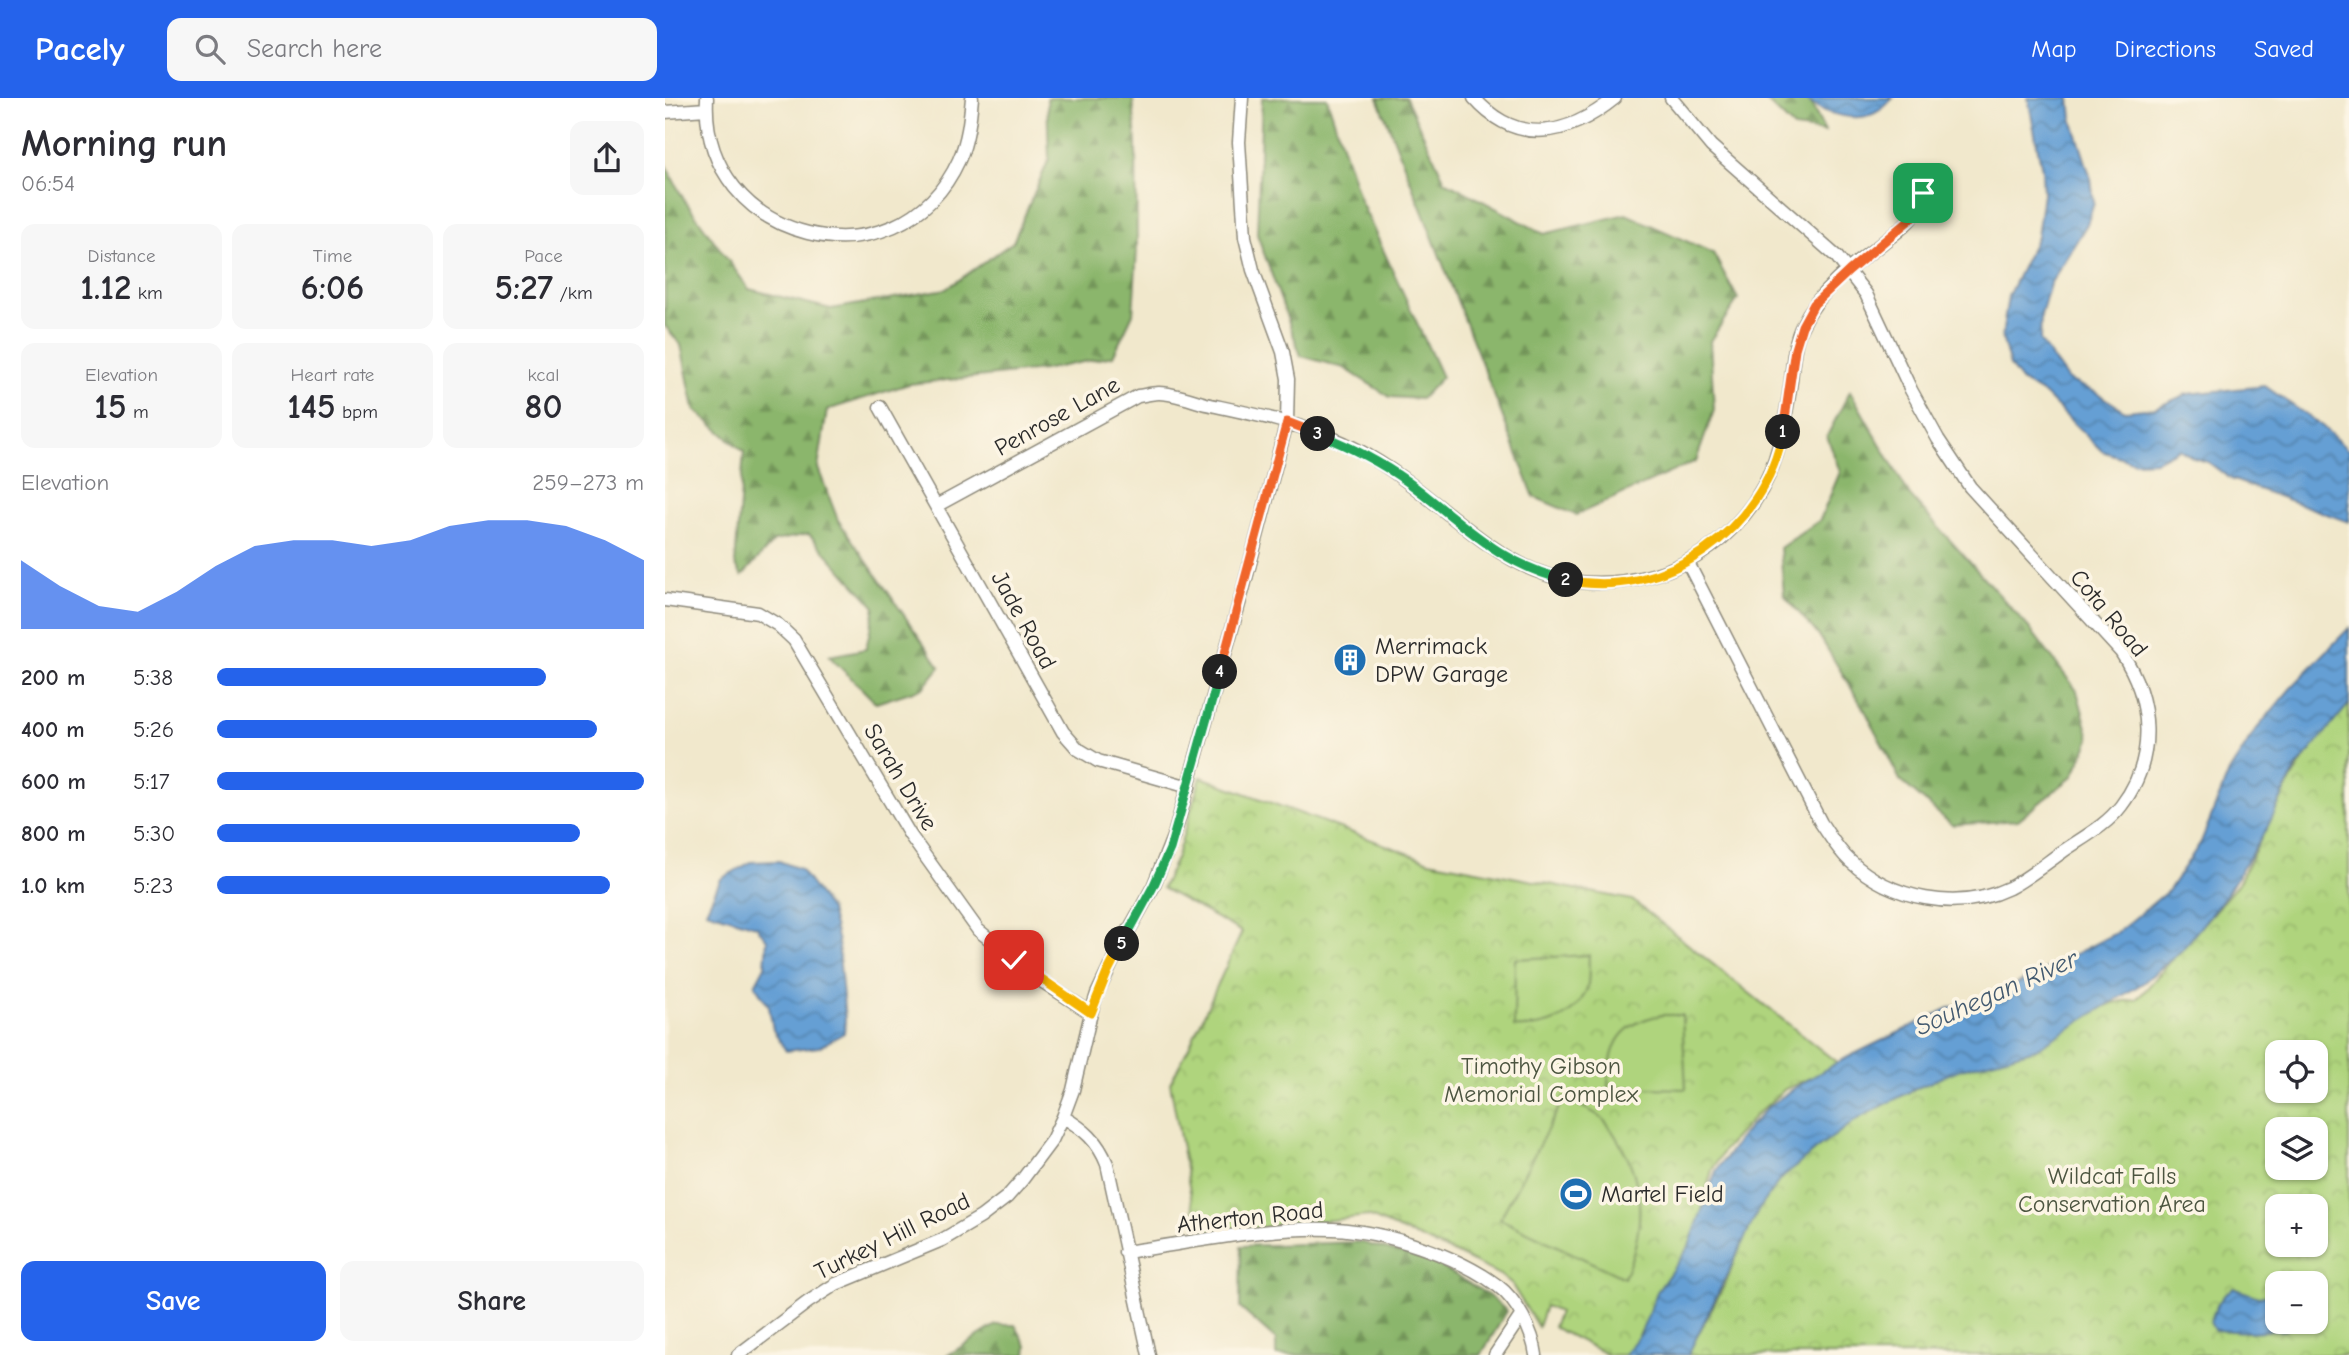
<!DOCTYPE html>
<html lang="en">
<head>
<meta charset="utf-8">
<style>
	body { margin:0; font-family:"Comic Neue",sans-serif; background:#f7f7f7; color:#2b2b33; height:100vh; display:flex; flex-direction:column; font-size:26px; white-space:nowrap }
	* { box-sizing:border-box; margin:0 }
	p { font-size:23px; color:#7c7c81 }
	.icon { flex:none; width:38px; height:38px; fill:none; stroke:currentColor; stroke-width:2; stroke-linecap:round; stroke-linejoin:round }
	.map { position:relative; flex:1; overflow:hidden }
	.drawer { display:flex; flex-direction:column; background:#fff; width:665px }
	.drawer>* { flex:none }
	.fabs { position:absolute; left:1600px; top:942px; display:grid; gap:14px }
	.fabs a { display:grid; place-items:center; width:63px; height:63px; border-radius:14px; background:#fff; box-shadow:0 2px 5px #0004; font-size:35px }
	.pin { position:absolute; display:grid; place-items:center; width:60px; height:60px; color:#fff; margin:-30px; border-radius:14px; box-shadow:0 4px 10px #0006 }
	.km { position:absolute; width:35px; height:35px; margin:-18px; border-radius:50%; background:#222; color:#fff; font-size:19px; line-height:35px; text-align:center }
	.round { display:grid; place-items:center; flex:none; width:74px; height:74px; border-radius:14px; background:#f7f7f7 }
	.headline { display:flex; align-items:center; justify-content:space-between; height:119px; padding:0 21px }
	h1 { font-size:38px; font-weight:600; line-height:52px }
	.metrics { display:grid; grid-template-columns:repeat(3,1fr); gap:10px; height:119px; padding:7px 21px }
	.metrics div { display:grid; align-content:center; border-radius:14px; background:#f7f7f7; text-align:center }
	.metrics b { font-size:35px; font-weight:600 }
	.metrics small { font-size:19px; font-weight:400 }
	.metrics p { font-size:19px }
	.chart { height:196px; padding:14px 21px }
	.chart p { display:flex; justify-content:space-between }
	.chart svg { width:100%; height:126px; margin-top:7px; fill:#2563eb; opacity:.7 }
	.primary-button { display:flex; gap:14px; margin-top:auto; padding:14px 21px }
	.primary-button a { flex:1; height:80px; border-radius:14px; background:#2563eb; color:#fff; font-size:28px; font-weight:600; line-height:80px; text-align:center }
	.primary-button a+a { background:#f7f7f7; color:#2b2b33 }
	ul { padding:0 21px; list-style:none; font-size:23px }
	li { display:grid; grid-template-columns:112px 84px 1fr; align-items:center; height:52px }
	li i { height:18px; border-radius:9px; background:#2563eb }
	header { display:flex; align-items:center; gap:42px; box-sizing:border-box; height:98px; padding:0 35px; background:#2563eb; color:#fff }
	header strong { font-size:33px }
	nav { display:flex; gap:38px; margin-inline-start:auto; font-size:24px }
	.search { width:490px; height:63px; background:#f7f7f7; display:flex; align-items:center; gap:18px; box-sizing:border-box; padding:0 24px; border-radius:14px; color:#7c7c81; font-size:26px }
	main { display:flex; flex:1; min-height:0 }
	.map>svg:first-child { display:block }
	.forest { fill:url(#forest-firs); stroke:#5b704c; stroke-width:2 }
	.park { fill:url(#park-crowns); stroke:#6d8054; stroke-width:2; fill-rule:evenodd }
	.pitch { fill:#afd47d; stroke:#6d8054; stroke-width:2 }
	.water { fill:url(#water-waves); stroke:#486580; stroke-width:2 }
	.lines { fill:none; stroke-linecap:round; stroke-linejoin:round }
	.minor-casing { stroke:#8e8a7c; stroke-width:15 }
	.minor { stroke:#fff; stroke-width:12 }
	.split-1-casing { stroke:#fff; stroke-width:14 }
	.split-2-casing { stroke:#fff; stroke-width:14 }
	.split-3-casing { stroke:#fff; stroke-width:14 }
	.split-4-casing { stroke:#fff; stroke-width:14 }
	.split-5-casing { stroke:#fff; stroke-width:14 }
	.split-6-casing { stroke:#fff; stroke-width:14 }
	.split-1 { stroke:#f0652b; stroke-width:9 }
	.split-2 { stroke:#f5b400; stroke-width:9 }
	.split-3 { stroke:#22a559; stroke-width:9 }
	.split-4 { stroke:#f0652b; stroke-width:9 }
	.split-5 { stroke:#22a559; stroke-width:9 }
	.split-6 { stroke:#f5b400; stroke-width:9 }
	.labels { text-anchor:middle; stroke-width:7; stroke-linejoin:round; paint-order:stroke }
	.street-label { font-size:24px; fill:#2b2b2b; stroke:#fcf5e5 }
	.poi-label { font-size:24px; fill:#2b2b2b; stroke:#fcf5e5; text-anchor:start }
	.park-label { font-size:24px; fill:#4c5540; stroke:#fcf5e5 }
	.water-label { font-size:26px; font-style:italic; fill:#42596f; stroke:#fcf5e5 }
</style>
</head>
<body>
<header>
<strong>Pacely</strong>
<div class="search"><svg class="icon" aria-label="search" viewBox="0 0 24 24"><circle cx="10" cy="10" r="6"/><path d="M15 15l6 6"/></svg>Search here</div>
<nav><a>Map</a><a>Directions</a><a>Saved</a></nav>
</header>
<main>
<section class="drawer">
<div class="headline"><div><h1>Morning run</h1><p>06:54</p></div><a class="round"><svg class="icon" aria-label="share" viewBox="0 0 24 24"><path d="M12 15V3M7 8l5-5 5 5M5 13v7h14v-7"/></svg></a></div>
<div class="metrics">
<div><p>Distance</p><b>1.12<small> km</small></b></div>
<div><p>Time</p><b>6:06</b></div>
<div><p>Pace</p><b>5:27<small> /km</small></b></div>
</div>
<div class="metrics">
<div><p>Elevation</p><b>15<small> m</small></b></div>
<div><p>Heart rate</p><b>145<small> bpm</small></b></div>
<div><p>kcal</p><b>80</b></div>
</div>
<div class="chart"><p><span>Elevation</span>259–273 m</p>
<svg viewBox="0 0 160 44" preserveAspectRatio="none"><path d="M0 44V20L10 29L20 36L30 38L40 31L50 22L60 15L70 13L80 13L90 15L100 13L110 8L120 6L130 6L140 8L150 13L160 20V44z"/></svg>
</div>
<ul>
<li><b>200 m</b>5:38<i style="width:77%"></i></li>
<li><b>400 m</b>5:26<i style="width:89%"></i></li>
<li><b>600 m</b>5:17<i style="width:100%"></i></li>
<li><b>800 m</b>5:30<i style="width:85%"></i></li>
<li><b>1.0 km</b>5:23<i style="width:92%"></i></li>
</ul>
<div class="primary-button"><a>Save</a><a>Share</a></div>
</section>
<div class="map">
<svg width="1684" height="1257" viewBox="0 0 1684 1257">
	<defs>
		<pattern id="forest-firs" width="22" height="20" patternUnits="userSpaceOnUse" patternTransform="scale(1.75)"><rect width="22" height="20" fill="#8bb66c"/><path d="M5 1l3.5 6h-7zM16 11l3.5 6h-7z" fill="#729459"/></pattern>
		<pattern id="park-crowns" width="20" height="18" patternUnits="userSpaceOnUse" patternTransform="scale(1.75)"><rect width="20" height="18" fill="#afd47d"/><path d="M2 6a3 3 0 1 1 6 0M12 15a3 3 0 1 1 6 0" fill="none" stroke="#97b66c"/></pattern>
		<pattern id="water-waves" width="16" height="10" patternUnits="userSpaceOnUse" patternTransform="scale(1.75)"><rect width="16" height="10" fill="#659fd4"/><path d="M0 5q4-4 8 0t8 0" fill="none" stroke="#5382ac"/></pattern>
	</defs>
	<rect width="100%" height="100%" fill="#fcf5e5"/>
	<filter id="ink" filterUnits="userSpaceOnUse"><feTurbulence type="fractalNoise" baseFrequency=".0143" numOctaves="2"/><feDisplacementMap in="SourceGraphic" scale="14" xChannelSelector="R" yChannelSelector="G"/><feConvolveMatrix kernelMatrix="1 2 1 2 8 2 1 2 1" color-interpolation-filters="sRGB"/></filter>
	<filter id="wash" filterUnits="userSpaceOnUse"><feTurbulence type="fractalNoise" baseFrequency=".00686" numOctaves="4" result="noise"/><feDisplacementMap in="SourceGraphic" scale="28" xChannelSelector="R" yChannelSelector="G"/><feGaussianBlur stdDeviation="1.57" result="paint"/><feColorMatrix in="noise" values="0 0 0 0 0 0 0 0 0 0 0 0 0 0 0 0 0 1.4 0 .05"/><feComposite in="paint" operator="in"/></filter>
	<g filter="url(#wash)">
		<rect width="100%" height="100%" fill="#f1e8cc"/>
		<path class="forest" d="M382 0H468L471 47 472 151 468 216 448 258 378 272 244 286 162 312 153 370 173 422 275 569 258 590 211 605 164 558 201 551 210 509 144 436 109 443 77 478 70 466 79 354 29 311 16 247 0 228V66L18 100 84 191 166 211 281 191 348 144 384 61Z
			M597 0H662L695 102 777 279 756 301 725 299 679 270 636 258 592 136Z
			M713 0H741L780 83 879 136 961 116 1048 155 1073 201 1045 243 1049 312 1031 363 911 417 869 399Z
			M1098 0H1140L1146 6 1160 34 1129 30Z
			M1185 293 1245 398 1365 531 1412 593 1425 641 1408 678 1353 722 1287 727 1235 682 1202 616 1155 539 1119 497 1115 450 1155 422 1175 374 1162 338Z
			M695 1144 768 1164 820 1195 842 1213 816 1257H611V1242L575 1210 576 1148Z
			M331 1227H350L362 1248 361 1257H283Z"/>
		<path class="park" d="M1684 603V1257H1022L1060 1186 1084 1126 1104 1093 1134 1062 1195 1017 1251 991 1290 967 1448 905 1471 901 1478 895 1573 786 1626 682 1659 628ZM1612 954H1650V992H1612ZM1612 1031H1650V1069H1612ZM1612 1108H1650V1146H1612ZM1612 1185H1650V1223H1612Z
			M536 679 764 763 967 802 1175 967 1120 991 1090 1018 1059 1052 1047 1072 1041 1094 1040 1116 1033 1137 971 1242 960 1257H943L888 1229 894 1214 880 1208 873 1229 847 1187 835 1177 790 1155 703 1118 533 1137 505 985 524 949 577 834 497 790 511 761Z"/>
		<path class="pitch" d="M924 857C923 867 925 881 922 890 911 921 878 931 849 929L850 861Z
			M997 917H1017L1021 991 943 989C945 947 953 925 997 917Z
			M899 1000C910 1006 924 1011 934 1018 942 1024 949 1035 954 1044 982 1088 979 1134 959 1180L835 1121Z"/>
		<path class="water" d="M1140 0H1228C1224 4 1220 9 1215 12 1195 27 1156 16 1140 0Z
			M1363 0H1405L1407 21 1426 81 1429 105 1422 126 1385 186 1376 217 1375 243 1403 282 1430 294 1460 313 1490 310 1522 296 1600 288 1657 328 1684 353V424L1566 381 1543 364 1529 360 1514 351 1491 363 1470 364 1437 353 1379 296 1357 284 1345 268 1337 239 1343 198 1372 139 1378 96 1377 72Z
			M1684 530V606L1631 670 1602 730 1561 797 1517 852 1478 885 1371 951 1293 972 1248 992 1194 1020 1150 1052 1114 1083 1093 1113 1023 1257H959L976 1235 992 1194 1024 1148 1051 1073 1078 1036 1104 1008 1134 987 1173 964 1282 911 1328 898 1453 834 1504 792 1536 744 1564 674 1590 633 1625 591Z
			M114 763 135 771 165 812 173 844 180 922 179 935 154 949 121 953 108 932 104 909 90 887 100 868 102 842 91 828 41 813 56 781 86 764Z
			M1569 1190 1593 1199 1612 1196V1223H1630L1621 1232 1583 1234 1549 1232 1545 1224C1550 1211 1556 1196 1569 1190Z"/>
	</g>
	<g filter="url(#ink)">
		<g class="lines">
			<defs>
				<path id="minor" d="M42 0C34 145 234 194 294 62 303 42 305 21 307 0
					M809 0C852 49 903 38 950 0
					M1006 0 1046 48 1172 159 1201 196 1246 292 1273 341 1305 389 1456 554C1488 602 1492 661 1456 708 1441 728 1417 740 1397 754 1380 766 1363 780 1344 790 1292 815 1226 801 1185 763 1173 752 1165 738 1156 725L1023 465
					M0 14 41 11
					M215 309 398 634 413 651 433 663 524 689
					M271 408 473 298C480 297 487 295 494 295 509 295 526 302 541 306 592 317 646 327 693 352 796 406 851 516 988 477 1030 465 1064 440 1089 404 1114 367 1120 326 1126 283 1128 264 1129 243 1138 226 1153 194 1187 168 1215 147 1226 138 1239 130 1247 119 1252 112 1255 102 1258 95
					M0 502 93 515 113 527 129 542 245 737 313 832 378 884 426 915
					M398 1019C419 1031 433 1043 442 1066L484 1257
					M460 1154C525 1145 603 1128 668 1131 719 1133 792 1157 833 1188 852 1202 868 1234 871 1257
					M73 1257 143 1204 171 1186 277 1142 316 1119 342 1099 357 1082 387 1042 398 1019 408 992 426 915 432 896 454 850 488 789 510 734 579 488 622 324 623 281 618 254 588 172 580 139 574 44 577 0
					M830 1257 856 1218"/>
			</defs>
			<use href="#minor" class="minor-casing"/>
			<use href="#minor" class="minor"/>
		</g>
	</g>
	<g class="lines" filter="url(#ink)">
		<defs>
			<path id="split-1" d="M1118 334 1130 251 1137 228 1149 206 1184 173 1249 118 1258 95"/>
			<path id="split-2" d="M901 482C1000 503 1100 431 1118 334"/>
			<path id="split-3" d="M653 336C686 349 714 363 743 384 797 424 833 466 901 482"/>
			<path id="split-4" d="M555 574 622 324 653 336"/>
			<path id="split-5" d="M457 846 488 789 505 751 555 574"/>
			<path id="split-6" d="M349 862 426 915 442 875 457 846"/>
		</defs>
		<use href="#split-1" class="split-1-casing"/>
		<use href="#split-2" class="split-2-casing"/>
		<use href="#split-3" class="split-3-casing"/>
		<use href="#split-4" class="split-4-casing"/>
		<use href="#split-5" class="split-5-casing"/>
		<use href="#split-6" class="split-6-casing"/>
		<use href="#split-1" class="split-1"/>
		<use href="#split-2" class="split-2"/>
		<use href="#split-3" class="split-3"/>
		<use href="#split-4" class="split-4"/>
		<use href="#split-5" class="split-5"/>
		<use href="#split-6" class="split-6"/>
	</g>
	<defs>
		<symbol id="building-disc" viewBox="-11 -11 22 22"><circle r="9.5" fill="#1f6fb2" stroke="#fcf5e5"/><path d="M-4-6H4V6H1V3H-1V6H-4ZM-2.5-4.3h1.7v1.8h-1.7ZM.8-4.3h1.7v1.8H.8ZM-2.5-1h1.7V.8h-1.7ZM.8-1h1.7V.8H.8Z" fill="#fff"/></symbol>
		<symbol id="stadium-disc" viewBox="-11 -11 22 22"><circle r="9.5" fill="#1f6fb2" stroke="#fcf5e5"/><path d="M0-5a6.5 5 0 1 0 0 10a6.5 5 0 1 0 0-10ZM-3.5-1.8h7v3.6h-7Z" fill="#fff"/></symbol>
	</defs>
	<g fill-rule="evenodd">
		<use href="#building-disc" x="666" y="543" width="38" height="38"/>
		<use href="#stadium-disc" x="892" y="1077" width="38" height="38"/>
	</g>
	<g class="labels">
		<g class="street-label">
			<text transform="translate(392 318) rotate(-29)" y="8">Penrose Lane</text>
			<text transform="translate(1444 515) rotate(50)" y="8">Cota Road</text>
			<text transform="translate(359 522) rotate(61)" y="8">Jade Road</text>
			<text transform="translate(236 679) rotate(59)" y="8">Sarah Drive</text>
			<text transform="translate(585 1119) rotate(-6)" y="8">Atherton Road</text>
			<text transform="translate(227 1138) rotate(-26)" y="8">Turkey Hill Road</text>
		</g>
		<g class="poi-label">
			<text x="710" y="556">Merrimack<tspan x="710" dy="28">DPW Garage</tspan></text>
			<text x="936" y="1104">Martel Field</text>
		</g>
		<g class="park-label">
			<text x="876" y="976">Timothy Gibson<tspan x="876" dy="28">Memorial Complex</tspan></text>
			<text x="1447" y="1086">Wildcat Falls<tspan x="1447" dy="28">Conservation Area</tspan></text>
		</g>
		<g class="water-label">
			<text transform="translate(1331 894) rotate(-24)" y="9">Souhegan River</text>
		</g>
	</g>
</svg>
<div class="fabs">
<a><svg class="icon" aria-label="locate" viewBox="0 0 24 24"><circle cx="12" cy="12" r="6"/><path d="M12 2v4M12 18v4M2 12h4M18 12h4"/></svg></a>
<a><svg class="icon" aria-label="layers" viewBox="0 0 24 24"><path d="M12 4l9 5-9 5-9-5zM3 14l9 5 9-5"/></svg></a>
<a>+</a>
<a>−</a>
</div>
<div class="pin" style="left:1258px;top:95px;background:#1e9e55"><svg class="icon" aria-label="arrive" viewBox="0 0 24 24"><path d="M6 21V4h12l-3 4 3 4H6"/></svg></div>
<div class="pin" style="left:349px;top:862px;background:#d93025"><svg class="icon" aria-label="check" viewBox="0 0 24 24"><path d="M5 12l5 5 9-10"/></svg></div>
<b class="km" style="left:1118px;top:334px">1</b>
<b class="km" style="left:901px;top:482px">2</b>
<b class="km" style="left:653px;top:336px">3</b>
<b class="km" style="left:555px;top:574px">4</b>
<b class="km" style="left:457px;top:846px">5</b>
</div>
</main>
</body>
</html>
